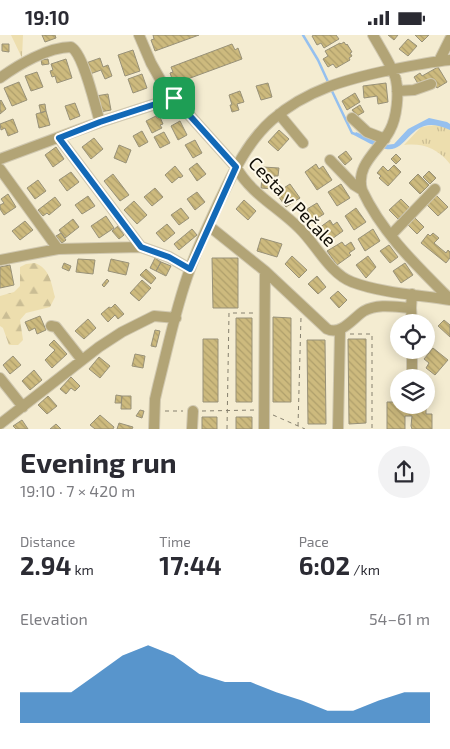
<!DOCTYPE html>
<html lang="en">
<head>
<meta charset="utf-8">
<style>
	body { margin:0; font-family:"Exo 2",sans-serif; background:#f2f2f3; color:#2b2b33; height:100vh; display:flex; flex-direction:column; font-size:19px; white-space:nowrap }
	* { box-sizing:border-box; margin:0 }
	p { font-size:16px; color:#7c7c81 }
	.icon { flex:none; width:28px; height:28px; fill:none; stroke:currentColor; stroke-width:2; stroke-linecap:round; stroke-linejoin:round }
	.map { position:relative; height:394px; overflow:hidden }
	.sheet { display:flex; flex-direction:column; background:#fff; flex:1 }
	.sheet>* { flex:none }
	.tools { position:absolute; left:390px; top:279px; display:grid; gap:10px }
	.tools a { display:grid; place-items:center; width:45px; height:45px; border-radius:50%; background:#fff; box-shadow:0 2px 12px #0003; font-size:25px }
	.pin { position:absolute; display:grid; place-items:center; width:42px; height:42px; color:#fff; margin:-21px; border-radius:10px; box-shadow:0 2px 8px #0006 }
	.round { display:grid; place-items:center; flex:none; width:52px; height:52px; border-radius:26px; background:#f2f2f3 }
	.headline { display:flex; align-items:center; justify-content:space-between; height:85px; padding:0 20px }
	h1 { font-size:28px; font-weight:700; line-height:38px }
	.stats { display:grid; grid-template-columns:repeat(3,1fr); gap:8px; height:85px; padding:5px 20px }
	.stats div { display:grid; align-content:center }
	.stats b { font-size:25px; font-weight:700 }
	.stats small { font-size:14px; font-weight:400 }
	.stats p { font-size:14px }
	.chart { height:140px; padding:10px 20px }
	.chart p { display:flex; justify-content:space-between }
	.chart svg { width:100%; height:90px; margin-top:5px; fill:#1269b7; opacity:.7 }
	.status { display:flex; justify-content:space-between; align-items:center; height:35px; padding:0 25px; background:#fff; direction:ltr }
	.status svg { height:14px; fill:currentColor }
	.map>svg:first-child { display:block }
	.grass { fill:url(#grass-tufts) }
	.forest { fill:url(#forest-firs) }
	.water { fill:#95c0ef }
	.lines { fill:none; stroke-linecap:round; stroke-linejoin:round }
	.stream { stroke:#95c0ef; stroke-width:2.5 }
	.building { fill:url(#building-back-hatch); stroke:#989178 }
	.minor-casing { stroke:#d0c8b0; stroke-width:12 }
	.path { stroke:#86806e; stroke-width:1; stroke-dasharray:4 4; stroke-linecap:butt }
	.minor { stroke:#b2a476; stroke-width:10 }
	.route-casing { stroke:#fff; stroke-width:10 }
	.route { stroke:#1269b7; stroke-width:6 }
	.labels { text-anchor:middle; stroke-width:4; stroke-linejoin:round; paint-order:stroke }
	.street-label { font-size:18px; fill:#100d05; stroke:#fef9e9 }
</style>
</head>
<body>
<div class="status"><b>19:10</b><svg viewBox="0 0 49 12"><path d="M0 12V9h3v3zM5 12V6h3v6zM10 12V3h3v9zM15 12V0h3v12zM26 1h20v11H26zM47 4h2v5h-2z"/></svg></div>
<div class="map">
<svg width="450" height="394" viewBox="0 0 450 394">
	<defs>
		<pattern id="grass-tufts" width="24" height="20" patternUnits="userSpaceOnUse" patternTransform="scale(1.25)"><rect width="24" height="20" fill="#eddeae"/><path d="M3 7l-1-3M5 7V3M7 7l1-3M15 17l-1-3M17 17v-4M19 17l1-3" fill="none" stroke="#cabd94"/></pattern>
		<pattern id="forest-firs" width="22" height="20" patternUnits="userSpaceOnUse" patternTransform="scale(1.25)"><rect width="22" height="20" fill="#eddeae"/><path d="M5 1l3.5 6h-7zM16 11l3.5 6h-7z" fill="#cabd94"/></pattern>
		<pattern id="building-back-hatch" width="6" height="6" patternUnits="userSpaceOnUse" patternTransform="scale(1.25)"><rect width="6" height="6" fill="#cdba7e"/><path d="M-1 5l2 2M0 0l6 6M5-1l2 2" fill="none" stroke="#af9f6b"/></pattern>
	</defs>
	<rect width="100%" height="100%" fill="#f4ecd1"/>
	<path class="grass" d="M11 0H23L22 23Z
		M436 90 450 92V129C437 113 423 108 404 110L421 92Z"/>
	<path class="forest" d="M35 228C50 234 51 247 55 262L50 272 26 278 20 285 23 305 18 310H9L3 293 0 291V261L14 257 20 251V232L26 229Z"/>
	<path class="water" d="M429 83 447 87 450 89V95C410 76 410 118 386 114 375 112 363 105 354 100L356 97 385 110 394 109 408 94Z"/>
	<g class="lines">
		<path class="stream" d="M303 0 318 25 329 49
			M331 54 352 98 355 99"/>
	</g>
	<path class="building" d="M42 0H55L56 3 45 7Z
		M153 0H199L155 16 151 5 154 4Z
		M314 0H336L339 4 324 13 321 8 317 10 312 1Z
		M388 0H398L394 5Z
		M415 0H429L422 7Z
		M408 4 417 11 408 21 399 14Z
		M344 7 346 10 347 9 352 17 350 18 352 21 349 23 350 25 336 33 333 29 328 32 323 24 328 21 325 16 340 8 341 9Z
		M2 9H9V17L2 16Z
		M232 9 235 15 238 13 242 24 174 49 170 38 173 37 171 32Z
		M133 15 140 36 125 41 118 20Z
		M100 23 103 32 108 30 112 41 105 44 101 35 90 39 86 28Z
		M48 24 49 29 42 30 41 25Z
		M66 24 72 43 57 48 55 41 52 42 50 36 53 35 51 29Z
		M438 32 447 47 437 53 432 45 420 52 414 42 420 38 422 41Z
		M37 37 43 52 31 56 25 41Z
		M142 39 147 53 133 58 128 44Z
		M19 47 27 65 12 71 4 53Z
		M268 48 272 62 261 65 256 51Z
		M386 48 388 67 378 69 377 61 364 63 363 51Z
		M240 56 244 67 237 69 239 75 232 77 230 70H232L229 60Z
		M355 58 360 67 347 75 342 66Z
		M108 59 111 75 100 77 96 61Z
		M1 65 6 74 0 79V66Z
		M75 68 80 81 70 85 65 71Z
		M45 69 46 76 41 78 39 70Z
		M360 70 364 77 357 81 352 75Z
		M46 76 50 90 39 93 36 79Z
		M156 81 157 83 160 82 163 89 160 90 162 93 152 98 146 86Z
		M13 84 18 97 8 101 5 93 1 95 0 89Z
		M180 86 187 100 178 105 171 91Z
		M279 95 289 104 278 116 268 107Z
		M142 96 148 107 139 112 133 101Z
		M164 97 170 108 160 113 154 102Z
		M94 103 103 114 91 124 82 112Z
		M195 105 202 118 193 123 185 110Z
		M119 110 131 115 126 128 114 123Z
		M56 112 64 124 53 132 45 120Z
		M346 116 352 124 345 130 338 122Z
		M396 119 401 124 396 129 391 124Z
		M197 128 206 139 197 146 189 134Z
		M316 129 319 134 323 131 332 145 317 155 305 137Z
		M394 130 401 137 388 151 379 143 381 141 377 138 383 131 388 136Z
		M175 131 183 141 180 143 179 142 172 148 165 140Z
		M263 132 279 133 278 141H274L273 154 261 153Z
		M429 136 436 143 430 149 423 142Z
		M71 137 79 147 67 156 59 145Z
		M113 139 129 160 120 166 104 146Z
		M418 139 429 150 420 159 409 148Z
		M38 145 46 156 35 164 27 153Z
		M290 149 300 163 286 172 276 158Z
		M341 149 350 163 337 171 328 157Z
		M155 153 163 162 152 171 144 162Z
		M197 157 205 167 195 175 187 164Z
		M8 159 16 172 4 180 0 174V170L4 168 1 164Z
		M435 159 448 172 438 181 426 169Z
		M88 161 95 171 82 179 75 170Z
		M55 162 61 170 49 180 47 178 43 181 38 175Z
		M401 164 410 173 398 184 389 175Z
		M244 165 256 176 248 185 236 174Z
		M134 166 147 180 137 189 124 175Z
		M317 168 324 179 311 187 305 179 308 177 307 174Z
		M181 173 189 183 179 190 171 180Z
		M356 173 366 187 354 195 345 181Z
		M106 181 114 193 99 203 91 191Z
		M415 183 424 192 417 199 408 190Z
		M73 184 79 192 65 203 59 195Z
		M330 185 333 190 337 187 343 196 329 206 319 193Z
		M25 186 33 195 20 205 12 196Z
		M167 189 175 198 164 207 156 198Z
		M118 191 124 200 119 204 112 196Z
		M192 194 197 200 179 215 174 209Z
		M373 194 380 206 365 216 358 204Z
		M61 198 66 205 62 208 56 201Z
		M433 198 439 203 434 208 446 218 448 215 450 217V223L446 228 421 208 428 199 430 201Z
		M261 203 282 209 277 222 257 216Z
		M342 207 345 211 351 207 355 214 349 218 351 220 337 230 327 216Z
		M389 210 398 222 390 228 380 216Z
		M292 221 307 235 299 243 285 229Z
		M368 221 376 232 366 243 356 230Z
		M155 223 161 227 156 236 150 233Z
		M212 223H238V273H213Z
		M78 224 95 225 93 239 76 237Z
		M111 224 129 228 126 240 108 236Z
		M161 227 171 231 166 241 156 236Z
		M64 228 71 231 69 236 62 233Z
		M405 228 413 240 401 248 393 236Z
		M10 230 14 250 0 253V232Z
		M146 234 156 243 151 249 140 240Z
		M317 241 326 252 318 259 308 249Z
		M107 244 109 246 104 252 102 250Z
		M142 245 151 253 139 266 130 258Z
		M338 256 347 265 339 273 330 263Z
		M115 269 124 279 118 284 115 280 108 287 101 279 109 272 111 273Z
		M40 281 46 295 37 299 35 293 29 296 25 287Z
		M273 282 291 283V367H273Z
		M236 283H252V367H236Z
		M88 284 96 293 84 304 75 296Z
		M444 285 450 290V302L438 291Z
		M155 295 160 296 156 312 151 311Z
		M203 304H218V367H203Z
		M348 304H366V388L349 389Z
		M54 305 67 319 52 333 45 325 55 315 49 310Z
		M307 305H325L326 389H308Z
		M433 313 448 325 435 340 426 333 429 328 424 324Z
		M135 319 145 321 143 333 132 331Z
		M13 321 21 330 10 339 3 330Z
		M99 322 110 331 100 343 89 334Z
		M34 335 42 345 30 355 22 346Z
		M71 342 80 351 75 356 71 353 66 359 60 354Z
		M116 360 122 361 121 368H115Z
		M48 361 57 371 47 379 38 370Z
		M122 361H131V374H121Z
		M387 367H399V370H426V379H432V394H412L411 391 412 381H405V394H387Z
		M140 375 144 376 142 383 136 381Z
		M100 380 114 392 113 394H95L90 390Z
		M202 382H217V394H202Z
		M236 382H252V394H236Z
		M22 385 28 394H16L13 391Z
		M119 388 133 392 132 394H117Z
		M56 389 61 394H50Z"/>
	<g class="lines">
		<defs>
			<path id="minor" d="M139 0 151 28 160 44 174 63 236 132C251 159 278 172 299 193 316 209 329 238 352 247 381 258 419 260 450 265
				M373 0C379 11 394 34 396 45 399 59 397 82 390 95 380 115 355 129 362 155 382 198 417 231 450 264
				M439 26 450 4
				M0 43C18 30 48 12 71 12 84 19 95 72 100 87
				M397 56 414 55 431 49
				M279 79 303 108
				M352 83 367 97 385 104
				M59 103 141 212
				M0 124 100 87 174 63
				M330 125 354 150 362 155
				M0 134 58 214
				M209 191 265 236 327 294C341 301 353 283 364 276 378 268 396 272 411 273L412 259
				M391 200 435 154
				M0 225 58 214 141 212 169 222 190 234
				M411 273 412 288
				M51 291 56 292 82 325
				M412 315V342
				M0 343 23 372
				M0 389 99 312 122 297 154 281 176 283
				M154 394 155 364 158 351C168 312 176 271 190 234 198 211 209 189 219 167 233 138 247 107 272 85 306 55 347 44 390 35 410 31 430 27 450 25
				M192 394 193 376
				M264 394 265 236
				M338 394 340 296"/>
		</defs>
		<use href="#minor" class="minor-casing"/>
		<path class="path" d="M350 299H372V394
			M165 376H183
			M202 376 256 375
			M273 380 305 394
			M298 391 301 282
			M227 394 229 278H256"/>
		<use href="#minor" class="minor"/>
	</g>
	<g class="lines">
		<defs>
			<path id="route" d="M174 63 236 132 190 234 169 222 141 212 59 103 100 87Z"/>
		</defs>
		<use href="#route" class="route-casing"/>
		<use href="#route" class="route"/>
	</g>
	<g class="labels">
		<g class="street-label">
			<text transform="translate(292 167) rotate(46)" y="6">Cesta v Pečale</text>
		</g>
	</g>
</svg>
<div class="tools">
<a><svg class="icon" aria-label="locate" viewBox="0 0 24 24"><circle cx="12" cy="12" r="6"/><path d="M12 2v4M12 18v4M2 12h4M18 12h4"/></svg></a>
<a><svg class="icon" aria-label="layers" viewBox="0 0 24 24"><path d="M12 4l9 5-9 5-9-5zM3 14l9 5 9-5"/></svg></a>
</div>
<div class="pin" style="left:174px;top:63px;background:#1e9e55"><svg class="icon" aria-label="arrive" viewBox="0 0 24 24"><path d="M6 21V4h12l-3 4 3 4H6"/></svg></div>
</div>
<section class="sheet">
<div class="headline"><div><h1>Evening run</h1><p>19:10 · 7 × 420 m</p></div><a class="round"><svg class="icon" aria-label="share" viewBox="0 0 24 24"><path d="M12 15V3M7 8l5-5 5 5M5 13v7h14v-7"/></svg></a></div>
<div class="stats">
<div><p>Distance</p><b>2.94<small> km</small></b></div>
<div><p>Time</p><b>17:44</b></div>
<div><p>Pace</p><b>6:02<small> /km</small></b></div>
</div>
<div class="chart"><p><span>Elevation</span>54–61 m</p>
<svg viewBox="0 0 160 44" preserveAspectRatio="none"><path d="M0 44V29L10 29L20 29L30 20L40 11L50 6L60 11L70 20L80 24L90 24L100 29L110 33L120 38L130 38L140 33L150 29L160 29V44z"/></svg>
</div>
</section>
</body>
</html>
